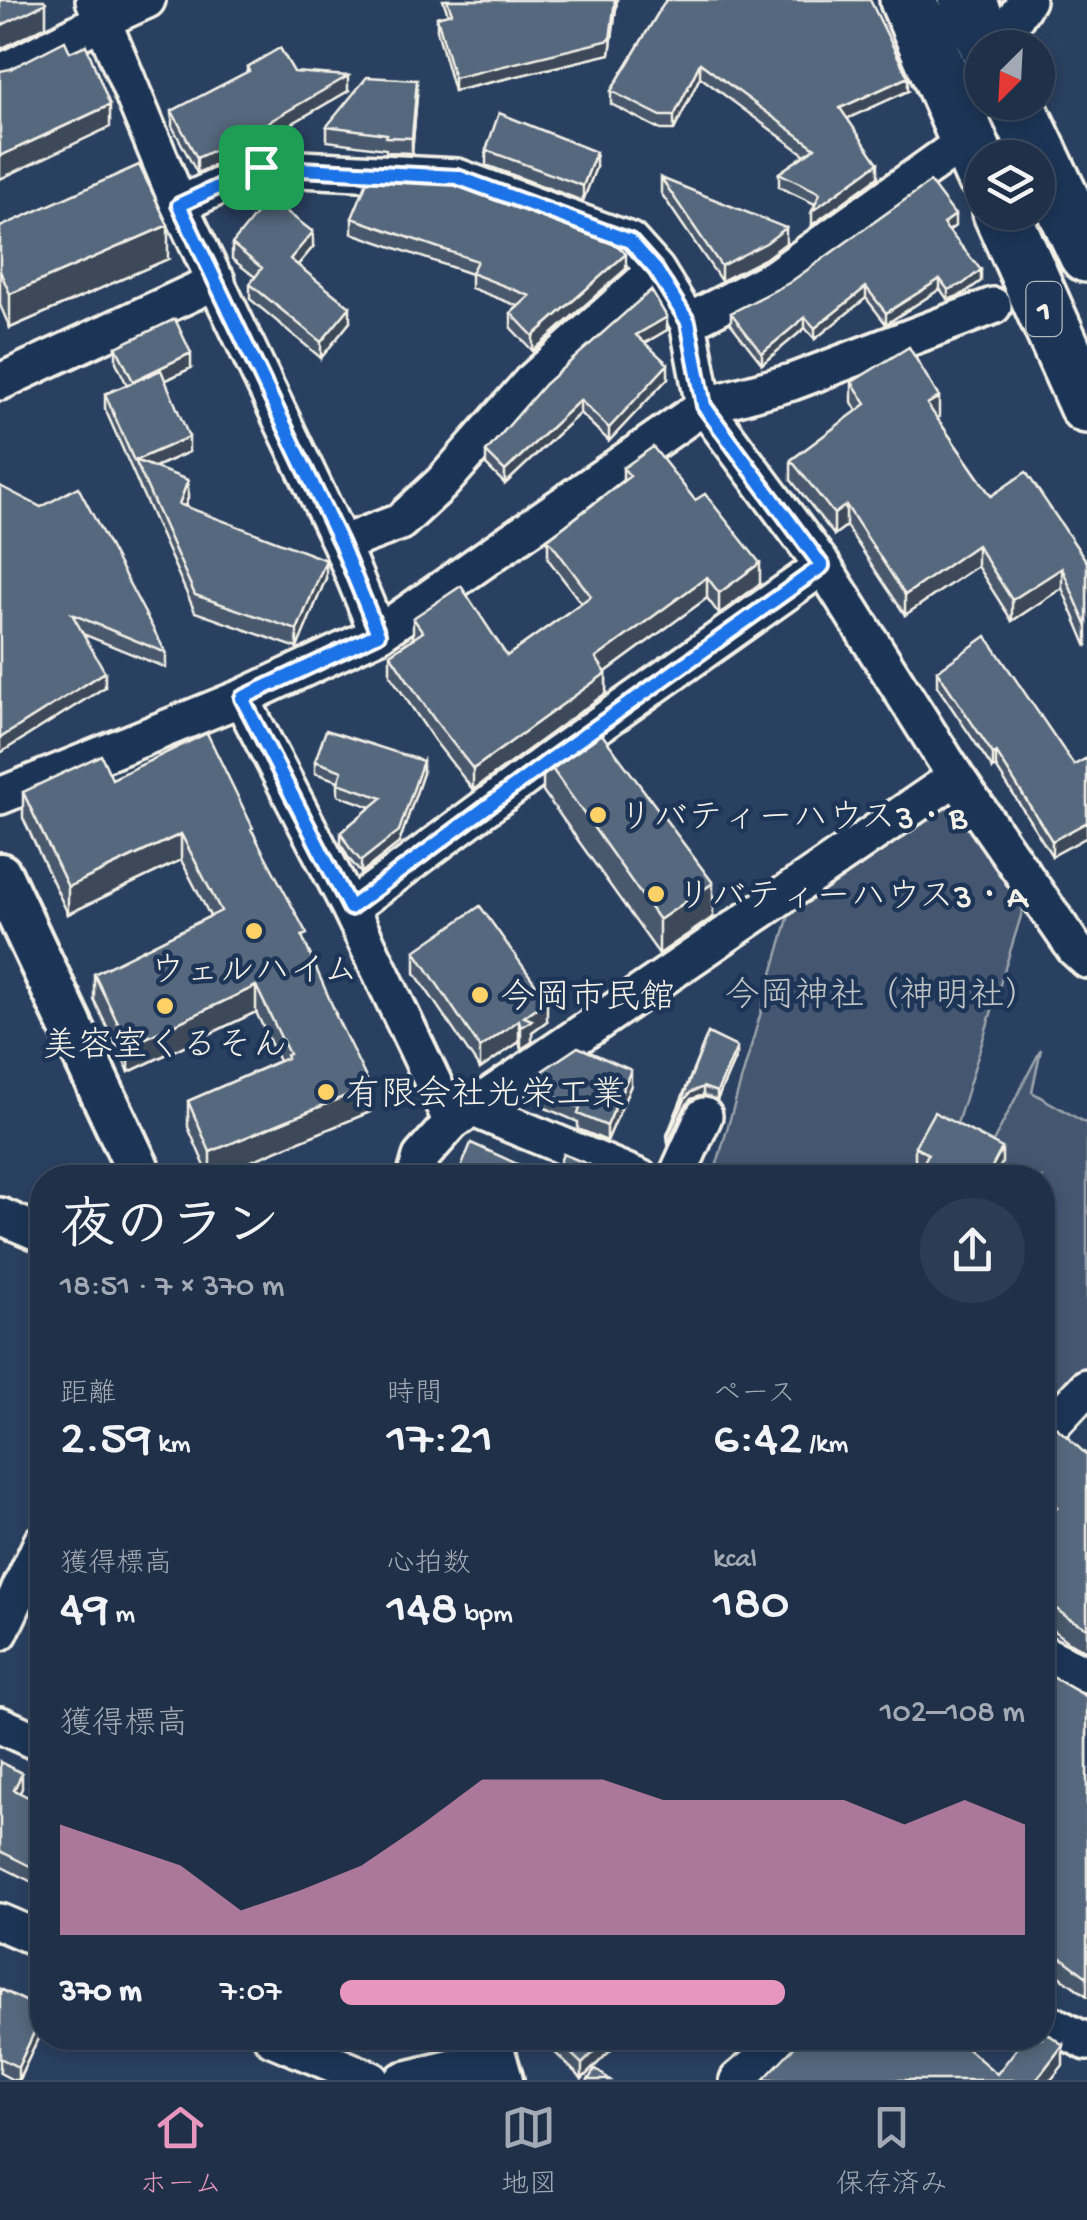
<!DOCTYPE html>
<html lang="ja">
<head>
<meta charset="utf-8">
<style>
	body { margin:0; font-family:"Gochi Hand","Klee One",sans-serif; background:#2d3c52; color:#f1f3f6; height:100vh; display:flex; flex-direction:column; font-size:38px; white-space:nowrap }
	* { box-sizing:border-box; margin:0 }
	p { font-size:32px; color:#a2a9b4 }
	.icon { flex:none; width:55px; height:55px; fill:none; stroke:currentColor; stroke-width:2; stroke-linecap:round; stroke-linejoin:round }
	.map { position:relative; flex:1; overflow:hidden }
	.drawer { position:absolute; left:30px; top:1165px; width:1025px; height:885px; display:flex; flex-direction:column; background:#203048; border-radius:40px; box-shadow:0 5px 15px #0003,0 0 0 2px #3d4b60 }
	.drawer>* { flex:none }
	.needle { width:65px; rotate:204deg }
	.controls { position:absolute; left:965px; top:30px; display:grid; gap:20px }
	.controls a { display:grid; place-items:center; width:90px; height:90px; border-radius:50%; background:#203048; box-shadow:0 5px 15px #0003,0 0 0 2px #3d4b60; font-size:50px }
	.pin { position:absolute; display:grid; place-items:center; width:85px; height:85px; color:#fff; margin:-42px; border-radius:20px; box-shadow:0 5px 15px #0006 }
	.round { display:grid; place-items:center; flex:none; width:105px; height:105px; border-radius:52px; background:#2d3c52 }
	.summary { display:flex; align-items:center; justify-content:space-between; height:170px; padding:0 30px }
	h1 { font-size:55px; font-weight:600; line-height:75px }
	.stats { display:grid; grid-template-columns:repeat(3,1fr); gap:15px; height:170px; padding:10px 30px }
	.stats div { display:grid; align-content:center }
	.stats b { font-size:50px; font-weight:600 }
	.stats small { font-size:28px; font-weight:400 }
	.stats p { font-size:28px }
	.chart { height:280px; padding:20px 30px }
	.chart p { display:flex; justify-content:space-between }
	.chart svg { width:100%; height:180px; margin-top:10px; fill:#e797bd; opacity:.7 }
	ul { padding:0 30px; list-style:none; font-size:32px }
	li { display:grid; grid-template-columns:160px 120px 1fr; align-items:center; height:75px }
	li i { height:25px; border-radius:12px; background:#e797bd }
	.menu { display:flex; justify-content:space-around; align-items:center; height:140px; border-top:2px solid #3d4b60; background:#203048; font-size:28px; color:#a2a9b4 }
	.menu a { display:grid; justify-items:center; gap:5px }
	.menu .on { color:#e797bd }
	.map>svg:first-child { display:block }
	.green { fill:#445771; stroke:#9ca4ac; stroke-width:2.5 }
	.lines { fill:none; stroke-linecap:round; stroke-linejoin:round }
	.minor-casing { stroke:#f4f1e8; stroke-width:42 }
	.tertiary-casing { stroke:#f4f1e8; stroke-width:50 }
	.trunk-casing { stroke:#f4f1e8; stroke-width:62 }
	.minor { stroke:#1d3557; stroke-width:35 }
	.tertiary { stroke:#1d3557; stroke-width:42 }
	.trunk { stroke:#1d3557; stroke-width:55 }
	.wall { fill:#4a596c; stroke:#f4f1e8; stroke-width:2.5 }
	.shaded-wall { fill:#3c4858; stroke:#f4f1e8; stroke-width:2.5 }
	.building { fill:#56677d; stroke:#f4f1e8; stroke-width:2.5 }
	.route-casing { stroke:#fff; stroke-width:20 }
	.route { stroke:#1a73e8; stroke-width:12 }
	.poi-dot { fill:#ffd166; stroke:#1d3557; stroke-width:4 }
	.labels { text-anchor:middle; stroke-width:9; stroke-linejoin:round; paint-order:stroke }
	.shield { fill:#1d3557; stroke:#b4b9bc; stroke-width:2.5 }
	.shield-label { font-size:32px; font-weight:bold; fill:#f4f1e8 }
	.poi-label { font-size:35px; fill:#f4f1e8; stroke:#1d3557; text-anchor:start }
	.park-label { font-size:35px; fill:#bfc3c4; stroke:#1d3557 }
</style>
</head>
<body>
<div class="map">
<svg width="1087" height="2080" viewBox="0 0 1087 2080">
	<rect width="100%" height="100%" fill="#2a4060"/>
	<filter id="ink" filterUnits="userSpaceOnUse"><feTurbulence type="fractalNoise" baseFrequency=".01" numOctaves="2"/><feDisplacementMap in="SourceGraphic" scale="20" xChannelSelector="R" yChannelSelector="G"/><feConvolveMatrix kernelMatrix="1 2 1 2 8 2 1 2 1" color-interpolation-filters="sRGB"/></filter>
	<g filter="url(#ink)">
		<path class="green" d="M952 793 1025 903 957 1124 993 1142 1041 1049 1032 1092 1087 1124V1371L1043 1421 1042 1178H713L791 908Z"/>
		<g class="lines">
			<defs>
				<path id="minor" d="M94 0 179 205 341 544 378 634
					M995 48 1027 0
					M0 73 103 20 147 0
					M688 322 777 276 968 139
					M0 382 217 281
					M341 544 400 522 442 483 530 383 656 270
					M241 698 350 908 452 1122 421 1157 415 1178
					M956 777 1075 949 1087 960
					M0 796 241 698 378 634 704 406 688 322 656 270 630 241 457 177 261 167 179 205
					M350 908 549 760 823 566 704 406 792 382 993 306
					M474 1109 640 1178
					M452 1122 956 777 823 566
					M676 1178 704 1116
					M0 1216 42 1234
					M1042 1435 1087 1387
					M0 1632 42 1542
					M1042 1653 1087 1675
					M0 1725 42 1744
					M0 1922 42 1940
					M1042 2019 1087 2042
					M272 2038 372 2080
					M403 2080 494 2058
					M738 2080 788 2038"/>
				<path id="tertiary" d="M0 875 142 1178
					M489 2038 501 2080"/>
				<path id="trunk" d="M908 0 982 172
					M967 0 989 48
					M1015 102 1087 254
					M1001 212 1087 405"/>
			</defs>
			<use href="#minor" class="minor-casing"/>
			<use href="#tertiary" class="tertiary-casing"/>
			<use href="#trunk" class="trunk-casing"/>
			<use href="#minor" class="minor"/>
			<use href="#tertiary" class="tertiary"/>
			<use href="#trunk" class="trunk"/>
		</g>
		<path class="wall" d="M443 0H617L610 54 454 91 437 30V17L448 14Z
			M666 0 908 91 847 118 878 177 812 225 815 204 779 187V173L805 155 700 77 674 130H661L611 104V91Z
			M247 67 348 91 241 153 197 173 172 126V111L247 72Z
			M417 95 412 153 386 152V149L327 141V126Z
			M486 150 596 167 583 201 486 165Z
			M661 178 786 243 766 258 721 281 661 193Z
			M352 218 626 269 533 351 511 328V313L518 306 471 288V274L352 233Z
			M955 226 948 231 981 281 963 294 948 300 940 289 886 324 866 298 815 339 805 328 762 364 731 324V313Z
			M0 227 168 259 10 328 0 305Z
			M232 244 313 247 298 265 350 322 321 358 250 299V284L255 277 232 259Z
			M667 330 645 343 668 378 609 441 580 413 505 484 486 465V452L545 384Z
			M116 347 191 368 165 381 189 452 155 467 188 498 185 506 326 578 297 648 195 612 105 409V394L127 385 116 362Z
			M852 382 939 417 937 418 991 496 1087 562V647L1062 588 1012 621 977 566 905 615 846 526 834 535 791 480V460L857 411 852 402Z
			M623 468 760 584 719 614 707 598 606 672V693L473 790 434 740 390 675V654L413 638V618L507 656 581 603 548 559V539L623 480Z
			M0 486 166 653V668L83 634 105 687 0 753Z
			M937 671 1074 765 1087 758V837L1052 856 996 767 993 769 937 686Z
			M543 756 713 917 659 954 543 791Z
			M315 761 423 773 399 843 361 873 349 859 341 844V832L371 807 338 795V781L315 773Z
			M112 779 253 832 307 948 336 1018 370 1112 210 1178 188 1127V1101L279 1061 256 1012 129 1072 94 1000V974L210 916 181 860 68 914 23 818V792Z
			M415 951 547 1021 532 1032V1042L521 1049 519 1042 480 1069 415 973Z
			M708 1033 737 1054 717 1100 703 1095 691 1099 685 1107 668 1143 667 1135Z
			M536 1075 631 1085 607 1141 578 1129V1122L541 1106 536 1090Z
			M915 1146 1002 1163 922 1165 915 1162Z
			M1042 1432 1087 1455V1651L1068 1642 1042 1622V1524L1044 1522 1042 1520Z
			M1042 1671 1087 1697V1996L1042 1963Z
			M0 1762 22 1788 20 1793 42 1804V1887L0 1866Z
			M0 1989 42 2009V2030L19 2080H13L0 2073Z
			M540 2038H613V2048L582 2079Z"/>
		<path class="shaded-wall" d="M615 0H617L610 54 454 91V78Z
			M46 3V26L0 49V26Z
			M700 63V77L674 130V116Z
			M348 76V91L241 153 197 173V158Z
			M908 77V91L840 122V108Z
			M417 80V95L412 153V138Z
			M110 105V127L0 179V156Z
			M596 152V167L583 201V186Z
			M878 163V177L812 225V211Z
			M955 215V226L943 235V224Z
			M168 225V259L10 328V294Z
			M786 228V243L766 258 721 281V266Z
			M313 232V247L290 274V259Z
			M626 254V269L533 351V336Z
			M981 270V281L963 294 948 300V290Z
			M940 279V289L886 324V313Z
			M866 287V298L815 339V328Z
			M350 307V322L321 358V342Z
			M667 317V330L636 348V335Z
			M805 317V328L762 364V353Z
			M191 353V368L133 396V381Z
			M668 364V378L609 441V428Z
			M939 397V417L927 424V404Z
			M580 400V413L505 484V471Z
			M189 437V452L141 473 135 460Z
			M188 480V498L179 521V504Z
			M846 505V526L834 535V514Z
			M977 545V566L905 615V595Z
			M326 560V578L297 648V630Z
			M760 563V584L719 614V593Z
			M1062 568V588L1012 621V600Z
			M707 577V598L596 679V658Z
			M105 672V687L0 753V738Z
			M606 673V693L473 790V769Z
			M996 752V767L993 769V754Z
			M423 761V773L399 843 361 873V861Z
			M1087 822V837L1052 856V841Z
			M181 834V860L68 914V887Z
			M713 883V917L659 954V920Z
			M256 986V1012L129 1072V1046Z
			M547 1000V1021L532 1032V1042L521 1049V1027L524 1017Z
			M519 1020V1042L480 1069V1048Z
			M737 1047V1054L717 1100V1092Z
			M631 1070V1085L607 1141V1126Z
			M370 1086V1112L210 1178V1152Z
			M703 1087V1095L691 1099 685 1107 668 1143V1136L685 1099 691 1092Z
			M1002 1148V1163L994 1178H986Z
			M22 1773V1788L14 1805V1790Z
			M42 2015V2030L18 2080V2067Z
			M371 2038H396L371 2047Z
			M608 2038H613V2048L582 2079V2064Z
			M1063 2045V2065L1051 2080H1036Z"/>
		<path class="building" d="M0 0H44L46 3 0 26Z
			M447 0H615L610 40 454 78 437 17 452 13Z
			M666 0H870L908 77 840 108 878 163 812 211 820 193 779 173 815 148 700 63 674 116H661L611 91Z
			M65 41 70 52 86 45 110 105 0 156V71L10 69Z
			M280 48 294 72 348 76 241 138 197 158 172 111 249 71 247 67Z
			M367 77 417 80 412 138 386 137 387 134 327 126Z
			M499 113 596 152 583 186 486 150Z
			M139 165 168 225 10 294 0 271V227Z
			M661 178 786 228 766 243 721 266Z
			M368 179 453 183 615 243 626 254 533 336 511 313 530 296 471 273 477 261 352 218Z
			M930 182 955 215 943 224 981 270 963 284 948 290 940 279 886 313 866 287 815 328 805 317 762 353 731 313 789 283Z
			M269 198 313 232 290 259 350 307 321 342 250 284 262 268 232 244Z
			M651 290 667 317 636 335 668 364 609 428 580 400 505 471 486 452 545 384Z
			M175 319 191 353 133 381 116 347Z
			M909 347 939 397 927 404 991 496 1026 472 1087 562V627L1062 568 1012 600 977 545 905 595 846 505 834 514 791 460 866 404 852 382Z
			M161 370 189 437 134 461 105 394Z
			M653 447 695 500 705 494 760 563 719 593 707 577 596 658 606 673 473 769 434 719 390 654 423 632 413 618 461 586 507 656 591 596 548 539 630 476 623 468Z
			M135 460 188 480 179 504 326 560 297 630 195 595Z
			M0 486 41 507 78 487 166 653 72 614 105 672 0 738Z
			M986 636 1074 765 1087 758V822L1052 841 996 752 993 754 937 671Z
			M592 721 713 883 659 920 543 756Z
			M326 730 423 761 399 831 361 861 349 847 341 832 382 798 338 783 342 771 315 761Z
			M207 733 253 828 251 829 307 934 302 936 336 1014H335L370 1086 210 1152 188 1101 287 1058 286 1055 289 1054 256 986 129 1046 94 974 221 911 181 834 68 887 23 792 101 755 112 779Z
			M480 906 547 1000 524 1017 532 1020 521 1027 519 1020 480 1048 415 951Z
			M708 1033 737 1047 717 1092 703 1087 691 1092 685 1099 668 1136Z
			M578 1047 631 1070 607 1126 578 1114 580 1108 541 1091 536 1075Z
			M934 1112 1002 1148 986 1178H916L928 1154 915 1146Z
			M471 1143 548 1178H457Z
			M563 1154 590 1165 586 1175 592 1178H554Z
			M1056 1427 1087 1455V1628L1068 1618 1042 1598V1524L1057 1508 1042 1497V1432H1047Z
			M1042 1671 1087 1697V1977L1042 1943Z
			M0 1762 22 1773 14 1790 42 1804V1872L0 1851Z
			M0 1989 42 2009V2015L18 2067 0 2058Z
			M1042 2029 1063 2045 1036 2080H763L803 2038H955L997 2074 1025 2038H1042Z
			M555 2038H608L582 2064Z
			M595 2069 610 2080H588Z"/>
	</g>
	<g class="lines" filter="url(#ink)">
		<defs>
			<path id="route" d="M261 167 457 177 630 241 656 270 688 322 704 406 822 566 550 760 350 908 242 698 378 634 341 544 179 205Z"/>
		</defs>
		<use href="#route" class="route-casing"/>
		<use href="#route" class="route"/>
	</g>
	<g class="poi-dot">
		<circle cx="598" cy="815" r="10"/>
		<circle cx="656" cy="894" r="10"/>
		<circle cx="254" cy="931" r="10"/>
		<circle cx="480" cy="995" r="10"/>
		<circle cx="165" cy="1006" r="10"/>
		<circle cx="326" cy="1092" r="10"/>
	</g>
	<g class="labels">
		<rect class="shield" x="1026.5" y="282" width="35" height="54" rx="8"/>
		<g class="shield-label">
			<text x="1044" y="320">1</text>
		</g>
		<g class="poi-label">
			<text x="618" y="827">リバティーハウス3・B</text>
			<text x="676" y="906">リバティーハウス3・A</text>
			<text x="254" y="980" text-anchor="middle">ウェルハイム</text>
			<text x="500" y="1007">今岡市民館</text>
			<text x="165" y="1055" text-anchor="middle">美容室くるそん</text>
			<text x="346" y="1104">有限会社光栄工業</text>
		</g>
		<g class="park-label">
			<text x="882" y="1005">今岡神社（神明社）</text>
		</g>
	</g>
</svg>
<div class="controls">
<a><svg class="needle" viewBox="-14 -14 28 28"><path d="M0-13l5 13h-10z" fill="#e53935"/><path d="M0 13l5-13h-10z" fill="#a2a9b4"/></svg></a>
<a><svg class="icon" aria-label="layers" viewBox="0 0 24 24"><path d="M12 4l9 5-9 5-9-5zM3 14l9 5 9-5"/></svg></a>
</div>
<div class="pin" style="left:261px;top:167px;background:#1e9e55"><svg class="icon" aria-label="arrive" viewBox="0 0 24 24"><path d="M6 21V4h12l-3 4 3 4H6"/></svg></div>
<section class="drawer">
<div class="summary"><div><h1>夜のラン</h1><p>18:51 · 7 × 370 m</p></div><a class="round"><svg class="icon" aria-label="share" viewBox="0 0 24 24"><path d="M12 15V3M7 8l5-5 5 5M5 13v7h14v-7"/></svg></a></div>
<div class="stats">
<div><p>距離</p><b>2.59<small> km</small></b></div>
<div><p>時間</p><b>17:21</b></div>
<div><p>ペース</p><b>6:42<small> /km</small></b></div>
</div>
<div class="stats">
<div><p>獲得標高</p><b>49<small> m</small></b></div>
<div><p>心拍数</p><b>148<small> bpm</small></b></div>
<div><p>kcal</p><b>180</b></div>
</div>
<div class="chart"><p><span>獲得標高</span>102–108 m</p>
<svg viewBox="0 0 160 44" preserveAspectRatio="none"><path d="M0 44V17L10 22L20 27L30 38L40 33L50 27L60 17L70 6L80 6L90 6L100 11L110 11L120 11L130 11L140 17L150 11L160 17V44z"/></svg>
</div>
<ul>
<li><b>370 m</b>7:07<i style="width:65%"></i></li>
</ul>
</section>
</div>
<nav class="menu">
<a class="on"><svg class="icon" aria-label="home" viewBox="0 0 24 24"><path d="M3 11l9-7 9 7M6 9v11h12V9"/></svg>ホーム</a>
<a><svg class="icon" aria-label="map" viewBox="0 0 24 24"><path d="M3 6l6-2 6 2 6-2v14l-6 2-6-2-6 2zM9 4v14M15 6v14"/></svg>地図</a>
<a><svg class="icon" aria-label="saved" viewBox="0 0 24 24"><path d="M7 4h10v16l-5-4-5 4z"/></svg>保存済み</a>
</nav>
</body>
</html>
